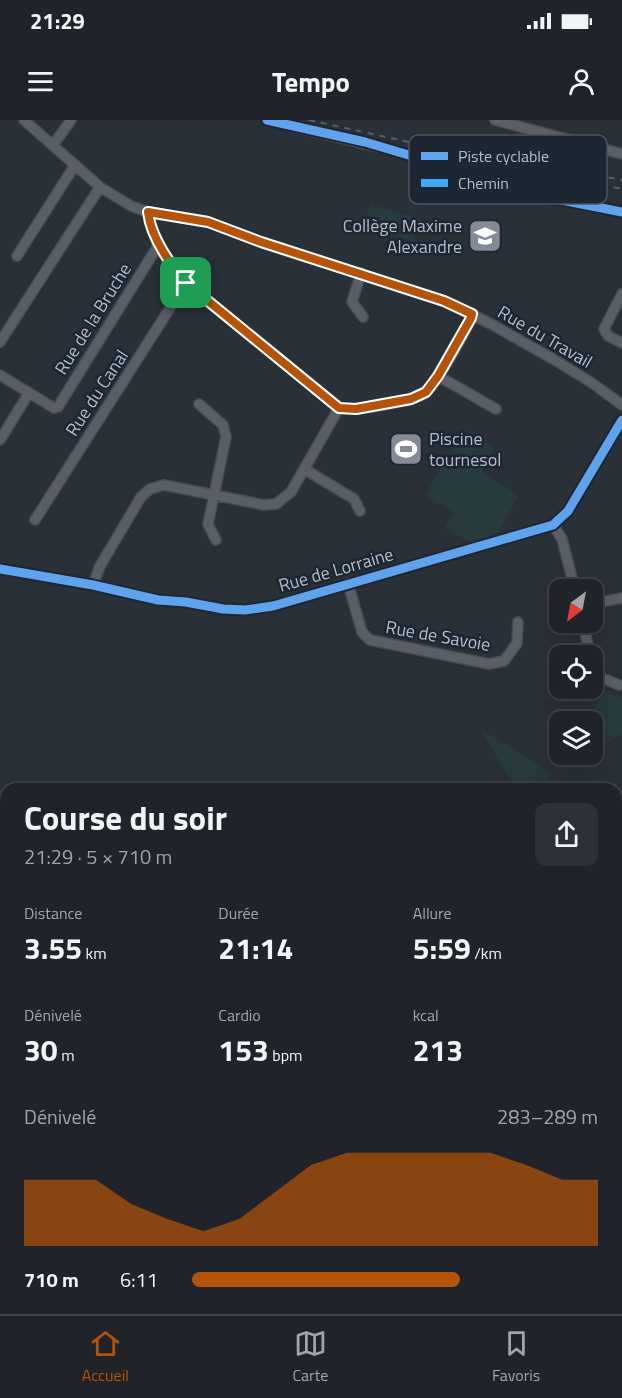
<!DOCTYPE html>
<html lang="fr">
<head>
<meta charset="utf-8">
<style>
	body { margin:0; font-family:"Titillium Web",sans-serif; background:#2d3036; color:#f1f3f6; height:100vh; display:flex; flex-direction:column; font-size:22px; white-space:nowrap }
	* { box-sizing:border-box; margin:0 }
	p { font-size:20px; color:#a2a4a8 }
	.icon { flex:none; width:33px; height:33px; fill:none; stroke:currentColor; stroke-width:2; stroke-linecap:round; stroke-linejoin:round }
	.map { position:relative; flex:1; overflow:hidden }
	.panel { position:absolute; left:0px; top:663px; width:622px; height:531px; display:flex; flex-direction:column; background:#20242a; border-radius:18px 18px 0 0; box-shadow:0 6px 24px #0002,0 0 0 2px #3d4147 }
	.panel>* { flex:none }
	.needle { width:39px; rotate:212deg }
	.fabs { position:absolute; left:549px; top:459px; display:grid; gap:12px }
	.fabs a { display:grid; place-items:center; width:54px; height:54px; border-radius:12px; background:#20242a; box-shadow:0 6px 24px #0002,0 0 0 2px #3d4147; font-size:30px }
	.pin { position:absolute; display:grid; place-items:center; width:51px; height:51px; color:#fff; margin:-26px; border-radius:12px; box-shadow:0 3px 9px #0006 }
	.round { display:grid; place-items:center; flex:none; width:63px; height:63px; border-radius:12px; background:#2d3036 }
	.headline { display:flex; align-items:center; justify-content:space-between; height:102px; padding:0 24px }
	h1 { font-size:33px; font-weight:700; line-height:45px }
	.figures { display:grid; grid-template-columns:repeat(3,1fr); gap:9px; height:102px; padding:6px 24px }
	.figures div { display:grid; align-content:center }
	.figures b { font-size:30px; font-weight:700 }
	.figures small { font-size:16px; font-weight:400 }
	.figures p { font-size:16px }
	.chart { height:168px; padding:12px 24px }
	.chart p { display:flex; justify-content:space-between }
	.chart svg { width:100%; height:108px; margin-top:6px; fill:#b45309; opacity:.7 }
	ul { padding:0 24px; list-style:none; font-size:20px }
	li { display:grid; grid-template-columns:96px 72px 1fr; align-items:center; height:45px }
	li i { height:15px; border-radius:8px; background:#b45309 }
	.status { display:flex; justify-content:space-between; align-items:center; height:42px; padding:0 30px; background:#20242a; direction:ltr }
	.status svg { height:16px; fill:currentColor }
	header { display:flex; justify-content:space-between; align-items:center; height:78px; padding:0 24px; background:#20242a; font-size:27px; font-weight:700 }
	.tabs { display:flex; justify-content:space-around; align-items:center; height:84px; border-top:2px solid #3d4147; background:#20242a; font-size:16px; color:#a2a4a8 }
	.tabs a { display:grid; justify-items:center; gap:3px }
	.tabs .current { color:#b45309 }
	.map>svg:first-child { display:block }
	.green { fill:#273a3e }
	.water { fill:#384963 }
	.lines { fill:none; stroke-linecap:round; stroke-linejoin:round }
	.minor-casing { stroke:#484c53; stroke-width:12 }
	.minor { stroke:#5a5e66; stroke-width:9 }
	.rail { stroke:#595d64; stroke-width:2; stroke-dasharray:6 6; stroke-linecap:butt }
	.quiet { stroke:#3fa9f5; stroke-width:8; stroke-dasharray:15 8; stroke-linecap:butt }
	.cycleway-casing { stroke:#1d2633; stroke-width:13 }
	.cycleway { stroke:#60a3ed; stroke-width:9 }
	.route-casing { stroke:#fff; stroke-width:12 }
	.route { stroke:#b45309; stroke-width:8 }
	.labels { text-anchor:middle; stroke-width:5; stroke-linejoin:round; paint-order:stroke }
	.poi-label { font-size:18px; fill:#b4bcc9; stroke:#1d2633; text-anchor:end }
	.street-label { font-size:18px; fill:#b4bcc9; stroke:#1d2633 }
	.key { fill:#1d2633; stroke:#4a5360; stroke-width:1.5 }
	.key-label { font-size:16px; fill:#b4bcc9 }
</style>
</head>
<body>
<div class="status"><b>21:29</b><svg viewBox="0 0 49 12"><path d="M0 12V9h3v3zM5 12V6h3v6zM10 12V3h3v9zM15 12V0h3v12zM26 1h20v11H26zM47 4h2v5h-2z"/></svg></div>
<header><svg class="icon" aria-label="menu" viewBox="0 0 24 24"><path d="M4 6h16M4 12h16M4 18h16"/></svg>Tempo<svg class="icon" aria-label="person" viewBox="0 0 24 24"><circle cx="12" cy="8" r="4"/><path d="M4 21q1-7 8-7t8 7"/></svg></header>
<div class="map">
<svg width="622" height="1194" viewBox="0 0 622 1194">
	<rect width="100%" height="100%" fill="#2a3038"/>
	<path class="green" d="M370 84 421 99 414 122 362 108Z
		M464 310 495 328 482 352 519 375 496 415 469 422 445 407 453 392 425 375Z
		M605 570 620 578 622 576V614L593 631 592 602 586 601Z
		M480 609 552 653 543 669H516Z
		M567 634H586V635L557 651Z
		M0 1088 6 1091V1188H167L162 1194H0Z
		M580 1188H616L622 1190V1194H575Z"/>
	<path class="water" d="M0 1173 6 1174V1188H39L19 1194H0Z"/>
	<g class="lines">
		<defs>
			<path id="minor" d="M24 0 100 67 131 86 148 92 208 102 261 122 444 181 491 204 553 239 592 263 622 285
				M267 0 378 27
				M495 0 622 34
				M53 25 71 0
				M148 92C151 118 169 144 186 163L339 288
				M17 136 75 45
				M361 153 352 182 363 197
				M622 174 604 209 608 216 622 223
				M0 222 100 67
				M0 255 54 288 58 287 159 124
				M438 256 496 289
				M199 284 223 305 226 317 208 404 216 420
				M0 320 29 273
				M304 349 354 379 360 391
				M35 400 186 163
				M553 405 562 419 575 470
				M0 449 93 465 158 480 186 482 223 489 245 490 273 486 553 405 568 391 622 300
				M348 463 362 512 370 520 489 544 504 541 517 523 518 502
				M93 465 100 446 141 377 150 369 164 365 264 385 276 384 291 372 339 288C355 291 412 282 425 273 437 264 467 209 473 194
				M592 484 622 478
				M583 502 590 536
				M592 546 602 558 619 565"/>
		</defs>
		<use href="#minor" class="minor-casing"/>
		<use href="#minor" class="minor"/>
		<path class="rail" d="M309 0 622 69
			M585 53 622 60"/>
		<path class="quiet" d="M0 700 6 705
			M616 1092 622 1082
			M616 1175 622 1176
			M570 1194 574 1188"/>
		<defs>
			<path id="cycleway" d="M267 0 365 22 459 50 465 52 471 60 486 65 622 92
				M0 449 93 465 158 480 186 482 223 489 245 490 273 486 553 405 568 391 622 300"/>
		</defs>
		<use href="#cycleway" class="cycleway-casing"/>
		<use href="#cycleway" class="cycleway"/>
	</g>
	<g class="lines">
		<defs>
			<path id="route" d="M148 92 208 102 261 122 444 181 472 194 471 198 438 256 426 272 411 279 356 289 339 288 186 163C170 144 151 118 148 92Z"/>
		</defs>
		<use href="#route" class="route-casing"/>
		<use href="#route" class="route"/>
	</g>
	<defs>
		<symbol id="school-square" viewBox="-11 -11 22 22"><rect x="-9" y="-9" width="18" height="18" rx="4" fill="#848b96" stroke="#1d2633"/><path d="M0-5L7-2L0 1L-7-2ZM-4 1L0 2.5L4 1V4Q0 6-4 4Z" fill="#fff"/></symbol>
		<symbol id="stadium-square" viewBox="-11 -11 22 22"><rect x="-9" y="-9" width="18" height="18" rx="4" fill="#848b96" stroke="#1d2633"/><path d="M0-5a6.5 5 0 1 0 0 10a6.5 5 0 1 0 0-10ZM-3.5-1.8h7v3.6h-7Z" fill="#fff"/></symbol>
	</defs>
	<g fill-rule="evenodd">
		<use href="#school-square" x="466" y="97" width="38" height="38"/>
		<use href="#stadium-square" x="387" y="310" width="38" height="38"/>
	</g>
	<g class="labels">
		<g class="poi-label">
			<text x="462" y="112">Collège Maxime<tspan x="462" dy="21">Alexandre</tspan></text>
			<text x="429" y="325" text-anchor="start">Piscine<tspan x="429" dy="21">tournesol</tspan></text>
		</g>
		<g class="street-label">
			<text transform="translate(93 199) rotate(-58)" y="6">Rue de la Bruche</text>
			<text transform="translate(545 217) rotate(30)" y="6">Rue du Travail</text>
			<text transform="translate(97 273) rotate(-57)" y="6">Rue du Canal</text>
			<text transform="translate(336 450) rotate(-16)" y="6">Rue de Lorraine</text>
			<text transform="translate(438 516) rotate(10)" y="6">Rue de Savoie</text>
		</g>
	</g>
	<rect x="409" y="15" width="198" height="69" rx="9" class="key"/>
	<rect x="421" y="32" width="27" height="8" fill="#60a3ed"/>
	<rect x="421" y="59" width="27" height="8" fill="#3fa9f5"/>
	<g class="key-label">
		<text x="458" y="42">Piste cyclable</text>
		<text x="458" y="69">Chemin</text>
	</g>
</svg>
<div class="fabs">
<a><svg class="needle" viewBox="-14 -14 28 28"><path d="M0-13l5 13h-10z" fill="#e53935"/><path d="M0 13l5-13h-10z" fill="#a2a4a8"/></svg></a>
<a><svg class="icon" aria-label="locate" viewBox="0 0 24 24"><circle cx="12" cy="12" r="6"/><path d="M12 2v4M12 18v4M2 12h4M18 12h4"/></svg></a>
<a><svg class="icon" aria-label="layers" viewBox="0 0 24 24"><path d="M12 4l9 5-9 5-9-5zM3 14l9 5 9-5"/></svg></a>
</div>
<div class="pin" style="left:186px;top:163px;background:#1e9e55"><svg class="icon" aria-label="arrive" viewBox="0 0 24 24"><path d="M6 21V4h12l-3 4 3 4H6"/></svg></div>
<section class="panel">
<div class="headline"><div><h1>Course du soir</h1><p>21:29 · 5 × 710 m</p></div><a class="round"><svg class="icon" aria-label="share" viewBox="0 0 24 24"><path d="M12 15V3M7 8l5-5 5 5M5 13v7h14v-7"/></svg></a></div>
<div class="figures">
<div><p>Distance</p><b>3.55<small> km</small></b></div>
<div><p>Durée</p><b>21:14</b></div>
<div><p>Allure</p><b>5:59<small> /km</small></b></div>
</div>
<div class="figures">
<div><p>Dénivelé</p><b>30<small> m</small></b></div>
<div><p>Cardio</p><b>153<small> bpm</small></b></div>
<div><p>kcal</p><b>213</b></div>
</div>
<div class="chart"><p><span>Dénivelé</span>283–289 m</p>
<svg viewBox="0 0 160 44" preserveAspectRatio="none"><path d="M0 44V17L10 17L20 17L30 27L40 33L50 38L60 33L70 22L80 11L90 6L100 6L110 6L120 6L130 6L140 11L150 17L160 17V44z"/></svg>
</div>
<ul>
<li><b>710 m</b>6:11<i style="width:66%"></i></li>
</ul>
</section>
</div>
<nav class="tabs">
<a class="current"><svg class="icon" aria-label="home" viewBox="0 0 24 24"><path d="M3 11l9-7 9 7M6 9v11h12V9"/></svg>Accueil</a>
<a><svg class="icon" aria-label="map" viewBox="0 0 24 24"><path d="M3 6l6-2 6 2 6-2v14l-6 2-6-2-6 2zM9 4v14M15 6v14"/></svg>Carte</a>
<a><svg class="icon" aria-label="saved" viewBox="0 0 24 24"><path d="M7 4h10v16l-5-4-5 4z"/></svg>Favoris</a>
</nav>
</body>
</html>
